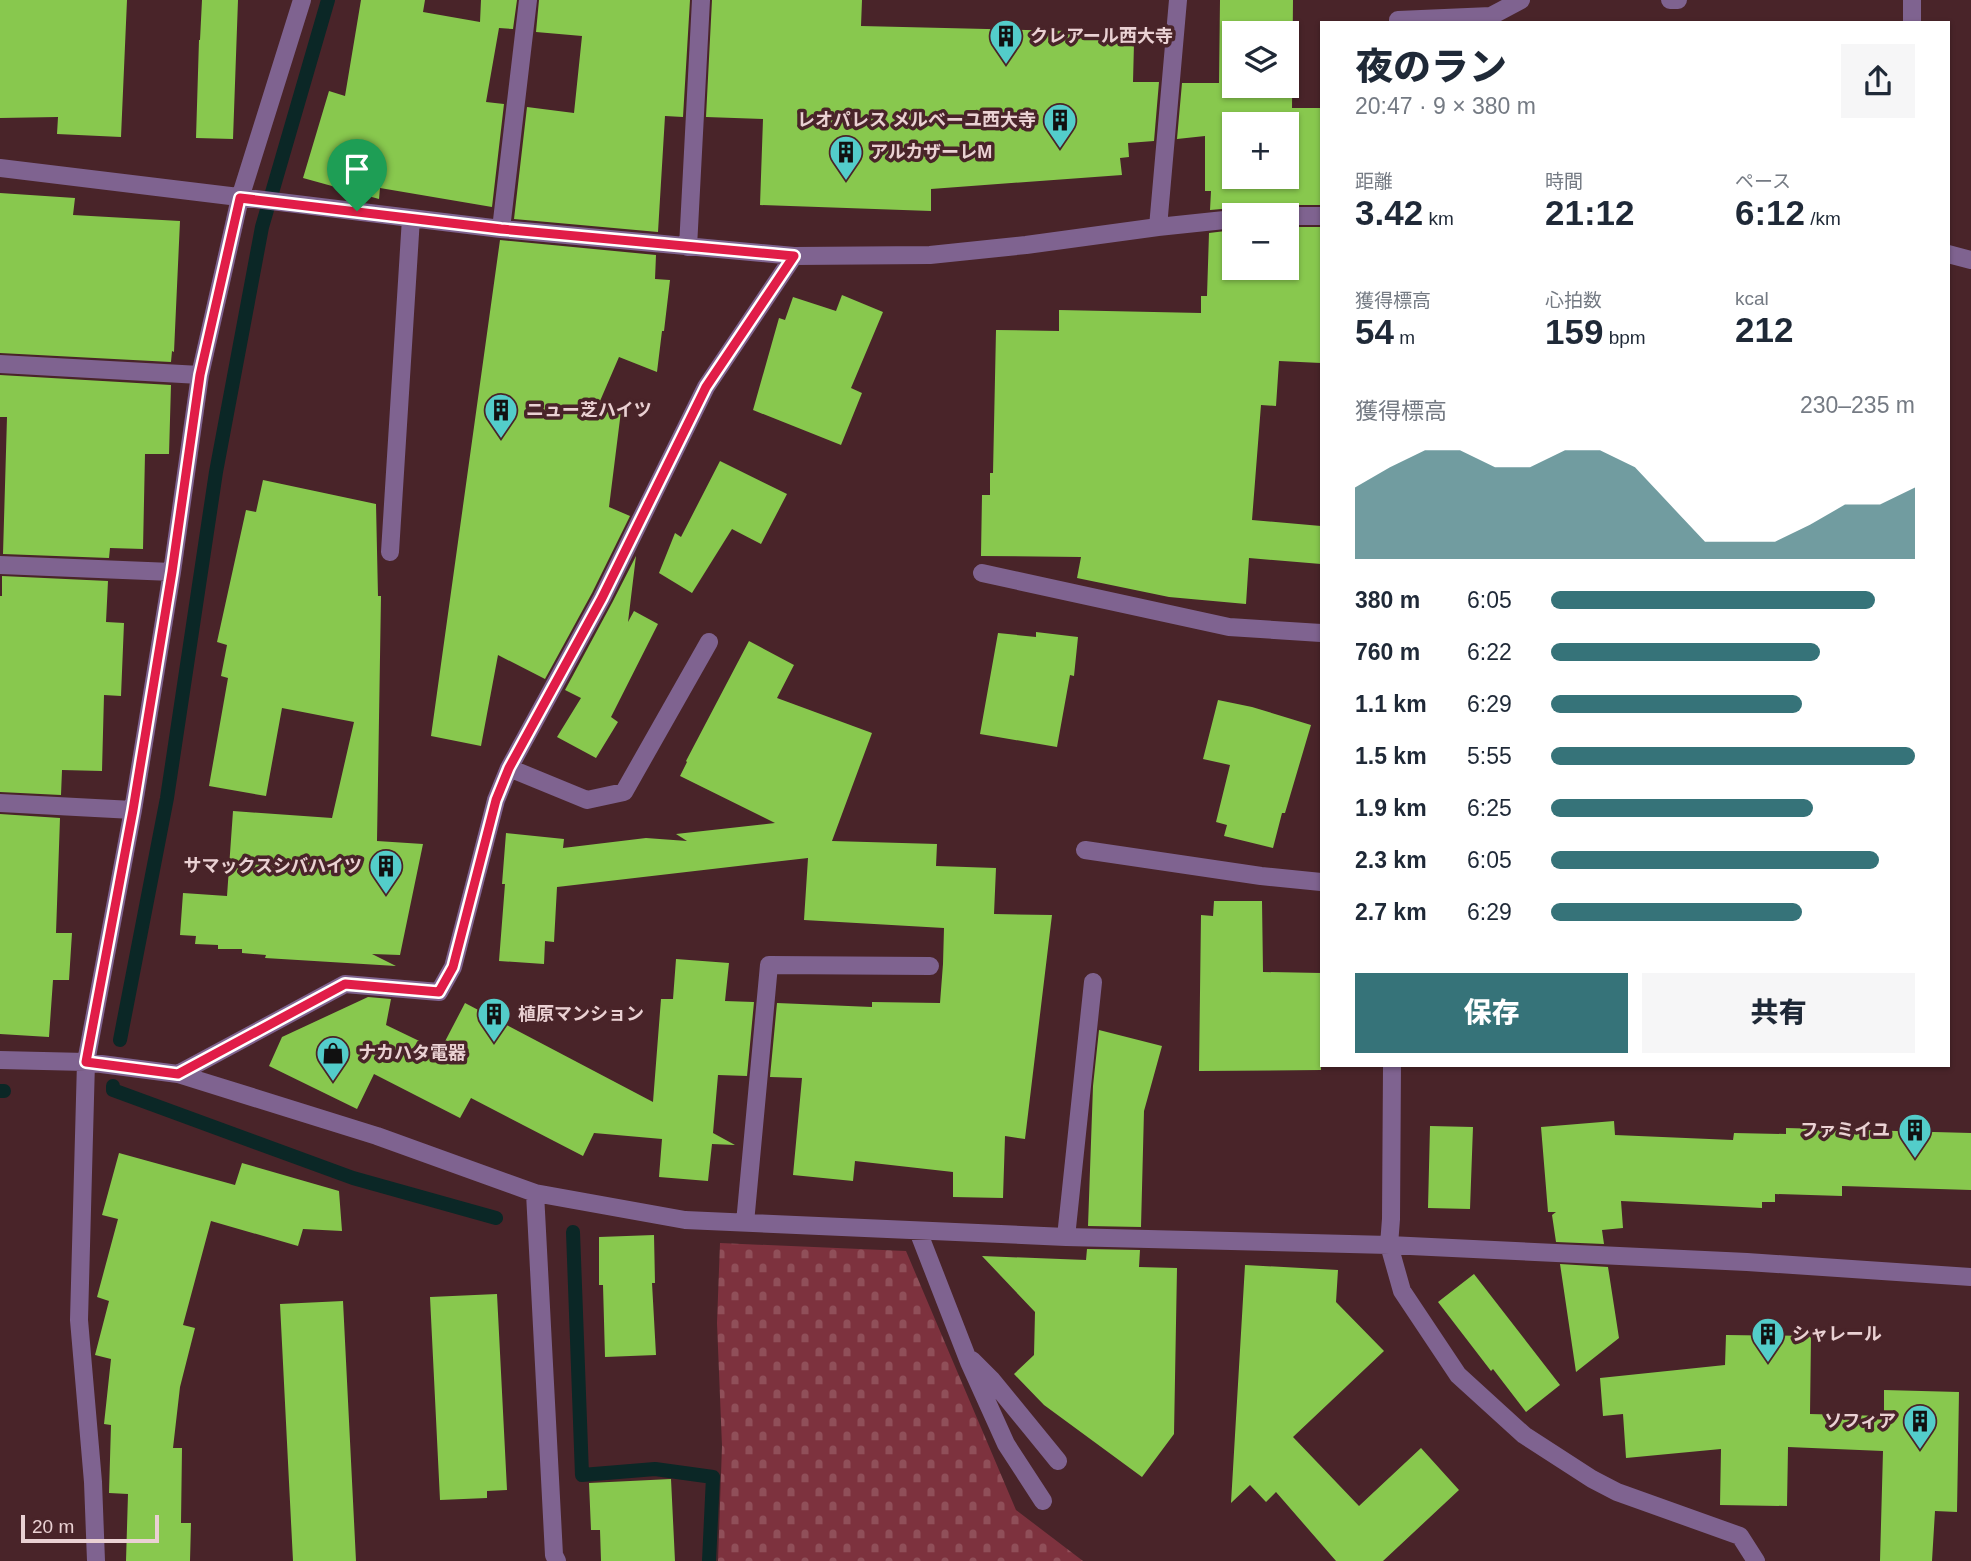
<!DOCTYPE html>
<html lang="ja">
<head>
<meta charset="utf-8">
<style>
	body { margin:0; font-family:Arial,"Noto Sans JP",sans-serif; background:#f6f6f7; color:#1f2937; height:100vh; display:flex; flex-direction:column; font-size:26px; white-space:nowrap }
	* { box-sizing:border-box; margin:0 }
	p { font-size:23px; color:#747a83 }
	.icon { flex:none; width:38px; height:38px; fill:none; stroke:currentColor; stroke-width:2; stroke-linecap:round; stroke-linejoin:round }
	.map { position:relative; flex:1; overflow:hidden }
	.drawer { position:absolute; left:1320px; top:21px; width:630px; height:1046px; display:flex; flex-direction:column; background:#fff; border-radius:0px; box-shadow:0 2px 5px #0004 }
	.drawer>* { flex:none }
	.tools { position:absolute; left:1222px; top:21px; display:grid; gap:14px }
	.tools a { display:grid; place-items:center; width:77px; height:77px; border-radius:0px; background:#fff; box-shadow:0 2px 5px #0004; font-size:35px }
	.scale { position:absolute; left:21px; bottom:18px; width:138px; box-sizing:border-box; padding-left:7px; border:4px solid #ead1d3; border-top:0; font-size:19px; line-height:24px; white-space:nowrap; color:#ead1d3; -webkit-text-stroke:5px #492429; paint-order:stroke }
	.pin { position:absolute; display:grid; place-items:center; width:60px; height:60px; color:#fff; margin:-72px -30px; border-radius:50% 50% 50% 0; rotate:-45deg; box-shadow:0 0 7px #0007 }
	.pin .icon { rotate:45deg }
	.round { display:grid; place-items:center; flex:none; width:74px; height:74px; border-radius:0px; background:#f6f6f7 }
	.headline { display:flex; align-items:center; justify-content:space-between; height:119px; padding:0 35px }
	h1 { font-size:38px; font-weight:800; line-height:52px }
	.stats { display:grid; grid-template-columns:repeat(3,1fr); gap:10px; height:119px; padding:7px 35px }
	.stats div { display:grid; align-content:center }
	.stats b { font-size:35px; font-weight:800 }
	.stats small { font-size:19px; font-weight:400 }
	.stats p { font-size:19px }
	.chart { height:196px; padding:14px 35px }
	.chart p { display:flex; justify-content:space-between }
	.chart svg { width:100%; height:126px; margin-top:7px; fill:#367379; opacity:.7 }
	.action { display:flex; gap:14px; margin-top:auto; padding:14px 35px }
	.action a { flex:1; height:80px; border-radius:0px; background:#367379; color:#fff; font-size:28px; font-weight:800; line-height:80px; text-align:center }
	.action a+a { background:#f6f6f7; color:#1f2937 }
	ul { padding:0 35px; list-style:none; font-size:23px }
	li { display:grid; grid-template-columns:112px 84px 1fr; align-items:center; height:52px }
	li i { height:18px; border-radius:9px; background:#367379 }
	.map>svg:first-child { display:block }
	.cemetery { fill:url(#cemetery-stones) }
	.lines { fill:none; stroke-linecap:round; stroke-linejoin:round }
	.stream { stroke:#0b2726; stroke-width:14 }
	.building { fill:#88c84e; fill-rule:evenodd }
	.minor { stroke:#7f6390; stroke-width:18 }
	.route-casing { stroke:#fff; stroke-width:14 }
	.route { stroke:#e11d48; stroke-width:9 }
	.labels { text-anchor:middle; stroke-width:7; stroke-linejoin:round; paint-order:stroke }
	.poi-label { font-size:18px; font-weight:bold; fill:#ead1d3; stroke:#492429; text-anchor:start }
</style>
</head>
<body>
<div class="map">
<svg width="1971" height="1561" viewBox="0 0 1971 1561">
	<defs>
		<pattern id="cemetery-stones" width="16" height="16" patternUnits="userSpaceOnUse" patternTransform="scale(1.75)"><rect width="16" height="16" fill="#7d323e"/><path d="M2 7V4a2 2 0 0 1 4 0v3zM10 15v-3a2 2 0 0 1 4 0v3z" fill="#904f59"/></pattern>
	</defs>
	<rect width="100%" height="100%" fill="#492429"/>
	<path class="cemetery" d="M720 1243 906 1251 1016 1510 1083 1561H718L722 1446 717 1323Z"/>
	<g class="lines">
		<path class="stream" d="M120 1040 167 798 216 472 262 227 328 0
			M113 1086V1090L353 1178 496 1218
			M0 1091H4
			M573 1232 582 1475 655 1469 713 1477 709 1561"/>
	</g>
	<path class="building" d="M0 0H127L121 137 57 134 58 117 0 118Z
		M202 0H238L233 139 196 138 199 40H200Z
		M361 0H425L423 12 480 22 481 0H517L513 29 499 28 486 102 504 104 492 207 380 188 379 199 303 178 329 91 345 96Z
		M539 0H690L683 117 665 116 658 232 514 219 527 107 574 113 582 36 536 32Z
		M712 0H862L861 26 1110 32V43H1134L1133 82H1159L1154 141 1128 143 1129 157 1120 158 1122 175 931 189V211L760 205 763 119 706 117Z
		M1220 0H1293L1292 108H1321V205H1285L1280 207 1275 215H1244L1239 209 1233 208 1210 210 1211 191H1205V136L1177 139 1182 83H1219ZM1234 33H1286V86H1234ZM1234 124H1286V177H1234Z
		M0 193 75 198 73 215 180 221 174 352 172 351 171 362 0 353Z
		M1286 227H1321V363L1279 361 1276 406 1261 405 1252 520 1321 526V564L1249 558 1246 604 1169 597 1077 578 1081 557 981 556 982 495H990V473H993L996 330 1059 331V310L1201 313V296H1207L1209 233 1234 230V268H1286Z
		M500 240 656 255 655 279 670 280 664 331H662L657 372 619 357 600 401 621 411 609 507 630 516 592 593 545 679 498 655 481 746 431 736Z
		M842 295 883 312 851 388 862 393 841 445 753 410 779 318 785 320 793 297 836 311Z
		M0 375 171 385 169 454H145L143 549 110 548 109 558 3 554 7 417H0Z
		M720 461 787 494 761 544 732 529 692 593 659 573 675 533 681 537Z
		M263 480 376 504 378 596H381L377 841 423 844 400 955 372 954 396 966 265 958 266 955 242 953V949H218V945L195 944 196 936 180 935 183 893 227 896 233 811 332 818 354 722 282 708 266 796 209 786 228 678 221 676 227 645 217 642 246 510 256 512Z
		M636 556 628 622 634 611 658 624 611 717 618 722 596 758 557 737 581 698 565 690 612 603Z
		M2 576 108 581 106 622 124 623 121 696 104 695 102 771 62 770 61 795 0 792V596H2Z
		M1036 632 1078 637 1074 676 1070 675 1057 747 980 734 998 633 1036 637Z
		M749 641 794 665 777 698 872 733 832 841 937 844 936 866 996 868 994 914 1052 915 1025 1139 1005 1136 1003 1198 953 1197V1172L855 1161 853 1181 793 1175 802 1078 770 1077 777 1003 872 1007V1002L940 1003 943 964 944 928 804 920 808 858 557 887 554 942 545 941 544 964 499 961 505 884H502L506 833 564 839 563 848 646 838 687 841 676 834 775 823 680 776 687 762 686 761Z
		M1218 700 1252 707 1311 725 1285 813H1282L1273 848 1224 836 1227 825 1216 822 1230 765 1203 759Z
		M0 814 60 818 56 933H72L69 980H53L49 1037 0 1034Z
		M1214 901H1262L1263 972 1321 973V1070L1199 1071 1201 915 1213 916Z
		M676 959 729 963 725 1001 754 1002 747 1076 718 1075 713 1133 735 1145 712 1144 708 1181 659 1177 662 1139 594 1133 583 1156 471 1098 460 1118 374 1074 357 1109 269 1066 282 1037 368 997 391 999 386 1025 440 1051 465 1003 653 1102 661 999H673Z
		M1099 1030 1162 1046 1144 1111 1141 1227 1088 1226 1093 1086Z
		M1614 1121 1615 1135 1733 1140 1734 1133 1786 1134V1128L1971 1133V1190L1842 1186V1196L1775 1194V1202H1762V1208L1621 1201 1623 1228 1602 1230 1604 1244 1556 1242 1552 1215 1556 1212H1548L1541 1127Z
		M1430 1126 1473 1127 1470 1209 1428 1208Z
		M119 1153 235 1185 242 1163 339 1191 342 1231 303 1229 298 1246 211 1221 183 1325 195 1328 180 1387 173 1448H182L181 1523H191L190 1561H126L128 1494 109 1493 111 1425 104 1424 111 1359 95 1355 109 1301 97 1297 118 1219 102 1215Z
		M654 1235 655 1283H652L656 1355 605 1357 603 1285H599V1237Z
		M1087 1249 1140 1250 1139 1267 1177 1268 1174 1434 1142 1477 1044 1405 1014 1374 1034 1355 1035 1312 982 1256 1086 1260Z
		M1560 1264 1608 1267 1619 1338 1576 1372Z
		M1245 1265 1338 1270 1336 1302 1384 1351 1293 1437 1359 1506 1421 1448 1459 1490 1383 1561H1336L1276 1492 1266 1502 1250 1485 1231 1503Z
		M1474 1274 1560 1385 1526 1412 1493 1369 1491 1371 1438 1302Z
		M497 1294 507 1490 487 1491V1498L440 1500 430 1297Z
		M343 1301 356 1561H293L280 1304Z
		M1726 1335 1811 1336 1810 1414 1884 1416V1390L1959 1392 1957 1512 1935 1511 1932 1561H1880L1883 1451 1788 1447 1787 1506 1720 1505 1721 1449 1626 1458 1623 1414 1603 1416 1600 1378 1725 1365Z
		M671 1479 675 1561H601L600 1530H591L589 1483Z"/>
	<g class="lines">
		<path class="minor" d="M1670 0H1678
			M1398 23V20L1491 16 1521 0
			M1912 23V0
			M0 168 501 229 794 256 930 255 1026 245 1158 227 1234 219
			M1286 216H1321
			M1158 227 1178 0
			M501 229 528 0
			M688 247 701 0
			M1948 254 1971 260
			M0 364 200 375
			M390 552 411 218
			M0 565 172 572
			M982 573 1229 627 1321 633
			M509 768 587 800 624 792 709 642
			M0 803 133 810
			M1085 850 1261 876 1321 882
			M0 1060 86 1062 178 1074 377 1136 535 1193 685 1220 1066 1237 1389 1245 1747 1262 1971 1277
			M1392 1066 1391 1219 1389 1245 1402 1291 1458 1375 1524 1435 1592 1479 1617 1492 1740 1536 1756 1561
			M178 1074 345 984 439 992 453 967 496 800 509 768 602 598 706 387 794 256
			M535 1193 554 1555 557 1561
			M745 1223 769 965 930 966
			M918 1231 969 1362 1006 1444 1043 1501
			M1066 1237 1093 982
			M972 1360 991 1379 1058 1461
			M96 1561 93 1482 79 1320 86 1062 133 810 172 572 200 375 240 198 302 0"/>
	</g>
	<g class="lines">
		<defs>
			<path id="route" d="M240 198 501 229 794 256 706 387 602 598 509 768 496 800 453 967 439 992 345 984 178 1074 86 1062 133 810 172 572 200 375Z"/>
		</defs>
		<use href="#route" class="route-casing"/>
		<use href="#route" class="route"/>
	</g>
	<defs>
		<symbol id="building-pin" viewBox="-11 -11 22 30"><path d="M0 17L-7.5 6A9.5 9.5 0 1 1 7.5 6Z" fill="#53cdca" stroke="#492429"/><path d="M-4-6H4V6H1V3H-1V6H-4ZM-2.5-4.3h1.7v1.8h-1.7ZM.8-4.3h1.7v1.8H.8ZM-2.5-1h1.7V.8h-1.7ZM.8-1h1.7V.8H.8Z" fill="#111"/></symbol>
		<symbol id="shop-pin" viewBox="-11 -11 22 30"><path d="M0 17L-7.5 6A9.5 9.5 0 1 1 7.5 6Z" fill="#53cdca" stroke="#492429"/><path d="M-5-2.5h2.3a2.7 3.5 0 0 1 5.4 0H5L5.5 6h-11ZM-1.5-2.5h3a1.5 2.3 0 0 0-3 0Z" fill="#111"/></symbol>
	</defs>
	<g fill-rule="evenodd">
		<use href="#building-pin" x="987" y="17" width="38" height="52"/>
		<use href="#building-pin" x="1041" y="101" width="38" height="52"/>
		<use href="#building-pin" x="827" y="133" width="38" height="52"/>
		<use href="#building-pin" x="482" y="391" width="38" height="52"/>
		<use href="#building-pin" x="367" y="847" width="38" height="52"/>
		<use href="#building-pin" x="475" y="995" width="38" height="52"/>
		<use href="#shop-pin" x="314" y="1034" width="38" height="52"/>
		<use href="#building-pin" x="1896" y="1111" width="38" height="52"/>
		<use href="#building-pin" x="1749" y="1315" width="38" height="52"/>
		<use href="#building-pin" x="1901" y="1402" width="38" height="52"/>
	</g>
	<g class="labels">
		<g class="poi-label">
			<text x="1030" y="42">クレアール西大寺</text>
			<text x="1036" y="126" text-anchor="end">レオパレス メルベーユ西大寺</text>
			<text x="870" y="158">アルカザーレM</text>
			<text x="526" y="416">ニュー芝ハイツ</text>
			<text x="362" y="872" text-anchor="end">サマックスシバハイツ</text>
			<text x="518" y="1020">植原マンション</text>
			<text x="358" y="1059">ナカハタ電器</text>
			<text x="1890" y="1136" text-anchor="end">ファミイユ</text>
			<text x="1792" y="1340">シャレール</text>
			<text x="1896" y="1427" text-anchor="end">ソフィア</text>
		</g>
	</g>
</svg>
<div class="tools">
<a><svg class="icon" aria-label="layers" viewBox="0 0 24 24"><path d="M12 4l9 5-9 5-9-5zM3 14l9 5 9-5"/></svg></a>
<a>+</a>
<a>−</a>
</div>
<div class="scale">20 m</div>
<div class="pin" style="left:357px;top:211px;background:#1e9e55"><svg class="icon" aria-label="arrive" viewBox="0 0 24 24"><path d="M6 21V4h12l-3 4 3 4H6"/></svg></div>
<section class="drawer">
<div class="headline"><div><h1>夜のラン</h1><p>20:47 · 9 × 380 m</p></div><a class="round"><svg class="icon" aria-label="share" viewBox="0 0 24 24"><path d="M12 15V3M7 8l5-5 5 5M5 13v7h14v-7"/></svg></a></div>
<div class="stats">
<div><p>距離</p><b>3.42<small> km</small></b></div>
<div><p>時間</p><b>21:12</b></div>
<div><p>ペース</p><b>6:12<small> /km</small></b></div>
</div>
<div class="stats">
<div><p>獲得標高</p><b>54<small> m</small></b></div>
<div><p>心拍数</p><b>159<small> bpm</small></b></div>
<div><p>kcal</p><b>212</b></div>
</div>
<div class="chart"><p><span>獲得標高</span>230–235 m</p>
<svg viewBox="0 0 160 44" preserveAspectRatio="none"><path d="M0 44V19L10 12L20 6L30 6L40 12L50 12L60 6L70 6L80 12L90 25L100 38L110 38L120 38L130 32L140 25L150 25L160 19V44z"/></svg>
</div>
<ul>
<li><b>380 m</b>6:05<i style="width:89%"></i></li>
<li><b>760 m</b>6:22<i style="width:74%"></i></li>
<li><b>1.1 km</b>6:29<i style="width:69%"></i></li>
<li><b>1.5 km</b>5:55<i style="width:100%"></i></li>
<li><b>1.9 km</b>6:25<i style="width:72%"></i></li>
<li><b>2.3 km</b>6:05<i style="width:90%"></i></li>
<li><b>2.7 km</b>6:29<i style="width:69%"></i></li>
</ul>
<div class="action"><a>保存</a><a>共有</a></div>
</section>
</div>
</body>
</html>
